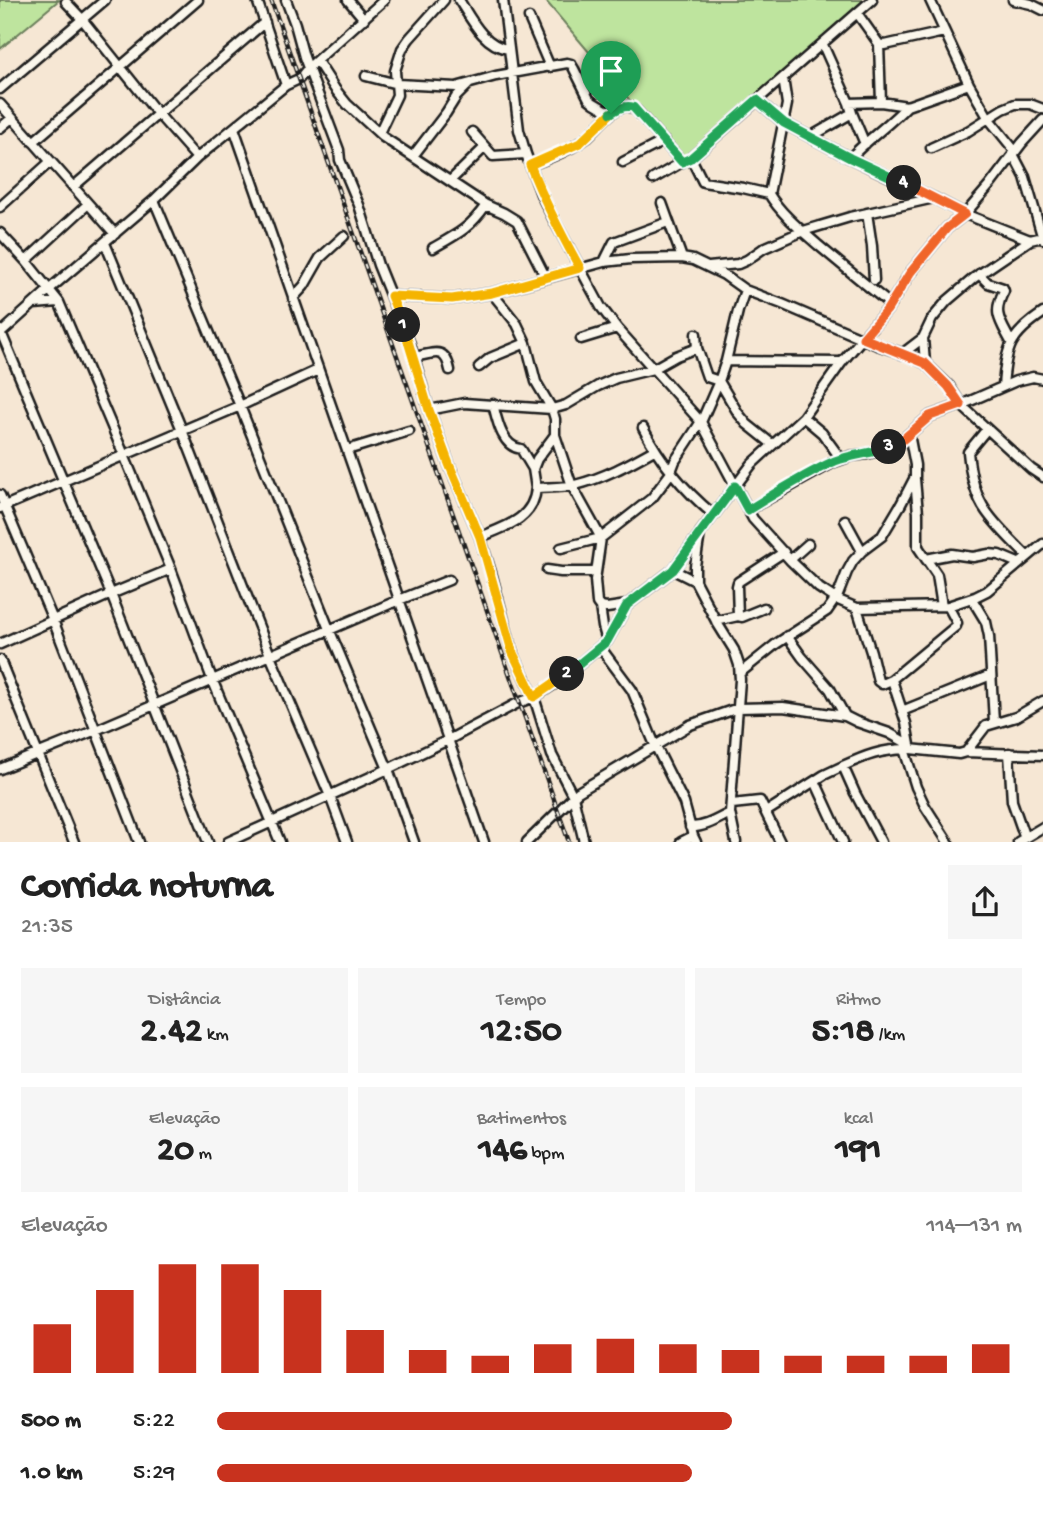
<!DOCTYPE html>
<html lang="pt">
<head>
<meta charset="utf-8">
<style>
	body { margin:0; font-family:"Gochi Hand",sans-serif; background:#f6f6f6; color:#222; height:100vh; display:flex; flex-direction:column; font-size:26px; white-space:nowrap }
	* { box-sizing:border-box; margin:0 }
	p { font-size:23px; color:#767676 }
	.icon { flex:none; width:38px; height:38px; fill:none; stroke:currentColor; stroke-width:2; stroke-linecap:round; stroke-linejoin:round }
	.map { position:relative; height:842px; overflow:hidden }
	.sheet { display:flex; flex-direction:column; background:#fff; flex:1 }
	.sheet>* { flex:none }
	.pin { position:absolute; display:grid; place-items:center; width:60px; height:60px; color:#fff; margin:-72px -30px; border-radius:50% 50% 50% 0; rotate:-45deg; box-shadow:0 0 7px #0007 }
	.pin .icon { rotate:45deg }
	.km { position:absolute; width:35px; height:35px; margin:-18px; border-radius:50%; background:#222; color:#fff; font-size:19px; line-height:35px; text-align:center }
	.round { display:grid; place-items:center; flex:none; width:74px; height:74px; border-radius:0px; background:#f6f6f6 }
	.head { display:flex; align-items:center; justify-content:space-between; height:119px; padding:0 21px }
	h1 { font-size:38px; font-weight:700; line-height:52px }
	.metrics { display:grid; grid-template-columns:repeat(3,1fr); gap:10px; height:119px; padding:7px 21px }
	.metrics div { display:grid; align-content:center; border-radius:0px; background:#f6f6f6; text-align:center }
	.metrics b { font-size:35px; font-weight:700 }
	.metrics small { font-size:19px; font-weight:400 }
	.metrics p { font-size:19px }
	.chart { height:196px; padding:14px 21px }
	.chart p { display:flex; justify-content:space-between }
	.chart svg { width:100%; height:126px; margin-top:7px; stroke:#c8321e; stroke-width:6 }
	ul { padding:0 21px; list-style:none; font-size:23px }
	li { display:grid; grid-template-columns:112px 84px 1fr; align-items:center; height:52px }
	li i { height:18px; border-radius:9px; background:#c8321e }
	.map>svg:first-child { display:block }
	.green { fill:#bee49e; stroke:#6d805d; stroke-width:2 }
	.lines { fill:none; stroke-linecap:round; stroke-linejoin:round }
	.minor-casing { stroke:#1c1c1c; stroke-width:13 }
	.minor { stroke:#fbf7ec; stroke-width:8 }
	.rail-casing { stroke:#1c1c1c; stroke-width:4.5 }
	.rail { stroke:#fbf7ec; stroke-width:2; stroke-dasharray:5; stroke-linecap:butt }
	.split-1-casing { stroke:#fff; stroke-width:14 }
	.split-2-casing { stroke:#fff; stroke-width:14 }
	.split-3-casing { stroke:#fff; stroke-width:14 }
	.split-4-casing { stroke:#fff; stroke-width:14 }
	.split-5-casing { stroke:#fff; stroke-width:14 }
	.split-1 { stroke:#f5b400; stroke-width:9 }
	.split-2 { stroke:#f5b400; stroke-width:9 }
	.split-3 { stroke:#22a559; stroke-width:9 }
	.split-4 { stroke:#f0652b; stroke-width:9 }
	.split-5 { stroke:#22a559; stroke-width:9 }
</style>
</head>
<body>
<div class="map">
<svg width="1043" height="842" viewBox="0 0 1043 842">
	<rect width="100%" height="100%" fill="#f6e7d4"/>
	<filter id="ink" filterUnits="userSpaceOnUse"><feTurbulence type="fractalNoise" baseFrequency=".0143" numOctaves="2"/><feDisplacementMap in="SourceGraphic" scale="14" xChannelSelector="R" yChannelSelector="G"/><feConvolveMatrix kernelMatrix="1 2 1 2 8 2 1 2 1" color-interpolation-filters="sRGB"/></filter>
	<g filter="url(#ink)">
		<path class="green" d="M0 0H59L0 49Z
			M545 0H869L682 162Z"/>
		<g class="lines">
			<defs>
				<path id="minor" d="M257 0 286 85
					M286 0 295 24 304 57 339 150 340 160 359 205 378 265 410 344 429 410 449 464 480 537 492 576 512 651 534 697 552 755 573 796 584 842
					M348 0 364 19
					M459 0C471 19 484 46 508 49
					M503 0 519 130 526 154 541 194 554 220 601 307 617 328 701 422 753 519 790 560 819 588 836 599 857 608
					M872 0 691 158 703 182 743 188 769 194C781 214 801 230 818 245 842 265 866 285 890 304
					M930 0 969 84 989 119 1015 151
					M1013 0 1031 4 1043 10
					M66 2 82 19 158 114 197 158
					M857 13 879 44 881 102
					M529 18 550 67
					M879 44 885 45 944 32
					M823 45 849 103
					M317 61 335 89 347 104 383 137 486 205 504 213 517 221 546 278
					M366 76 397 84 456 87 496 76 567 63 571 64 574 69 589 99 594 103 611 113
					M0 89 105 0
					M757 100 784 123 850 158 934 198
					M0 104 115 234
					M852 113 865 144
					M0 128 12 118
					M234 128 484 842
					M472 132 493 156 526 154
					M379 133 397 95 395 71 402 49 409 39 444 0
					M812 136 852 113 849 103 881 102 907 106 969 84
					M33 142 198 0
					M931 148 968 131 1003 109 1015 104H1030L1043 109
					M1013 154 1025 177 1043 239
					M413 156 446 113 456 97 469 84
					M850 158C868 139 889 125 907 106
					M623 162 664 141
					M530 165C547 159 565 152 581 142 596 133 618 93 637 111L682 162
					M653 179 684 161
					M450 181 485 147
					M73 187 265 22
					M769 194 787 104 783 78
					M154 200 240 406 329 629 388 769 414 842
					M662 203 682 258
					M0 207 50 162
					M867 213 872 246 874 280
					M0 233 26 261 59 302 124 455 171 569 212 679 280 842
					M105 243 182 430 270 655 330 796 347 842
					M433 248C458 234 469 229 486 205
					M26 261 88 204
					M604 262 614 242 668 222
					M709 267 738 264 747 260 764 248 803 231 850 217 934 198 965 214 1030 240
					M979 274 988 283 1003 288 1004 291C992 313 1000 321 1011 342
					M492 293 517 324 526 343 536 382 552 409 555 419V435L537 459 533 469 536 488
					M391 296 452 299 492 293 604 262 631 259 682 258 693 260 724 275 745 290 782 304 875 344 910 356 925 363 949 386 961 405 1031 469 1043 477
					M293 298 304 286 320 258 344 236
					M34 304 59 302
					M0 330 111 594 208 842
					M0 334 52 287 154 200 197 158 286 85 299 79 308 68 384 0
					M696 334 697 348 707 377 719 381 738 413 747 424 772 444
					M923 338 925 363
					M581 339 617 328
					M902 354 923 338 932 319 947 301 974 278 1030 240 1043 237
					M414 357C433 354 445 345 450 370
					M726 361 842 362
					M479 367 490 358 526 343
					M1003 386C1006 347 1010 335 1043 313
					M493 404C497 420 502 447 521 449L533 469
					M429 410 464 403 552 409 566 405 598 386 616 378 653 369 676 356 697 348
					M803 417 822 433 841 459
					M643 428C660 461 685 491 713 514
					M987 429 968 452C970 472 974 494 986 511 997 527 1013 542 1027 556
					M555 435 572 486 601 538 595 580 597 603 600 607 607 608 627 605
					M347 450 409 431
					M915 479 918 513V547L937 575 942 606
					M0 495 53 620 139 842
					M0 508 240 406 318 370
					M748 510 834 462 851 456 867 454 882 450 900 442 930 416 961 405 1016 381 1033 377 1043 379
					M845 520 862 551
					M480 537C505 527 534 519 536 488 549 487 562 488 575 485 604 478 629 464 654 450
					M561 548 601 538 652 498 670 474 675 461 702 420 719 381 726 361 738 311 745 290
					M926 559 952 554 973 557 989 554 999 555 1018 563
					M790 560 808 544
					M547 570 561 572H596
					M673 570 698 536
					M972 599 986 622 989 636 994 722
					M600 607 603 627 607 641
					M738 616 737 586 738 582 784 552
					M716 621 738 616 742 617 764 608
					M787 636 802 657 830 689 845 716 857 722 889 733 910 745V749L959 754 966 752 986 726 1016 717 1043 701
					M0 644 111 594 171 569
					M600 647 632 690 655 745 684 803 693 836 696 842
					M0 660 74 842
					M740 673 776 644 827 611 838 595 847 572 853 561 862 551 882 536 901 504 915 477V465L909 434
					M891 680 956 626 957 623 948 606
					M902 711 991 675
					M910 745 906 723 893 683 891 680 882 684 878 681 871 652 857 608 948 606 975 597 987 591 1043 544
					M904 749 916 787 925 806 948 842
					M966 752 1043 755
					M1009 753 1012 801 1025 838
					M843 766C867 755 880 750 907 749
					M0 769 96 730 399 600 449 580
					M815 781 843 842
					M732 804 760 801 780 842
					M766 812 824 775 843 766 855 793 881 842
					M690 827C704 828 718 819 730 813
					M228 842 388 769 448 740 516 704 534 697 559 681 607 641 627 605 673 570 695 581
					M527 842 578 792 690 725 738 708 783 707 845 716
					M681 842 693 836
					M736 842 730 813 740 680 739 665 734 650 716 621 695 581V566L700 533 752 464 803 417 842 362 887 310 910 273 947 228 965 214 990 185 1022 143 1043 120
					M1018 842 1043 827"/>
			</defs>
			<use href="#minor" class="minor-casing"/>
			<use href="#minor" class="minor"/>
			<defs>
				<path id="rail" d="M271 0 569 842"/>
			</defs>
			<use href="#rail" class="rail-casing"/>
			<use href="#rail" class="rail"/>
		</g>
	</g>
	<g class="lines" filter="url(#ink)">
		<defs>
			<path id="split-1" d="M403 325 391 296 452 299 492 293 580 268C561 234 544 201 530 165L580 143 611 113"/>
			<path id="split-2" d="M403 325 429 410 449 464 480 537 512 651 534 697 567 674"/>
			<path id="split-3" d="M567 674 607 641 627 605 673 570 735 486 748 510C776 493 805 474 835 461 853 454 871 454 889 447"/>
			<path id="split-4" d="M889 447 900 442 930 416 961 405 948 386 925 363 863 338 887 310 910 273 947 228 965 214 904 183"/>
			<path id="split-5" d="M611 113C618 108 625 105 633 107L682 162 691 158 757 100 784 123 850 158 904 183"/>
		</defs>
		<use href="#split-1" class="split-1-casing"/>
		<use href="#split-2" class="split-2-casing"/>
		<use href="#split-3" class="split-3-casing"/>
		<use href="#split-4" class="split-4-casing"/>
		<use href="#split-5" class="split-5-casing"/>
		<use href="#split-1" class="split-1"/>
		<use href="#split-2" class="split-2"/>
		<use href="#split-3" class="split-3"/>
		<use href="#split-4" class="split-4"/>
		<use href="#split-5" class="split-5"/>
	</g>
</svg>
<div class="pin" style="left:611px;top:113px;background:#1e9e55"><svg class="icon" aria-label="arrive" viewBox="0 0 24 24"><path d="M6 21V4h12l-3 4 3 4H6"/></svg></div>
<b class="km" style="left:403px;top:325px">1</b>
<b class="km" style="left:567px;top:674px">2</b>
<b class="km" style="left:889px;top:447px">3</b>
<b class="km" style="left:904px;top:183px">4</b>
</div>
<section class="sheet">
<div class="head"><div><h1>Corrida noturna</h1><p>21:35</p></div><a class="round"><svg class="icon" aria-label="share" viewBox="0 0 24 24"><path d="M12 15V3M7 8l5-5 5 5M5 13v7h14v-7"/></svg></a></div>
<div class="metrics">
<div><p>Distância</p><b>2.42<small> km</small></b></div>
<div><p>Tempo</p><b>12:50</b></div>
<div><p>Ritmo</p><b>5:18<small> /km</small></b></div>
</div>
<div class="metrics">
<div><p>Elevação</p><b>20<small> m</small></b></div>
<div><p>Batimentos</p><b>146<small> bpm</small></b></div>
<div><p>kcal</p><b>191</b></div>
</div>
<div class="chart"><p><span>Elevação</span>114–131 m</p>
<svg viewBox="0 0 160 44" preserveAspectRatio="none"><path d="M5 44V27M15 44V15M25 44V6M35 44V6M45 44V15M55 44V29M65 44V36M75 44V38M85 44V34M95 44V32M105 44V34M115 44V36M125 44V38M135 44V38M145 44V38M155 44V34"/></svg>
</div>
<ul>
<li><b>500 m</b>5:22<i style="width:64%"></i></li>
<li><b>1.0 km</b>5:29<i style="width:59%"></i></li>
</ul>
</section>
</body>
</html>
